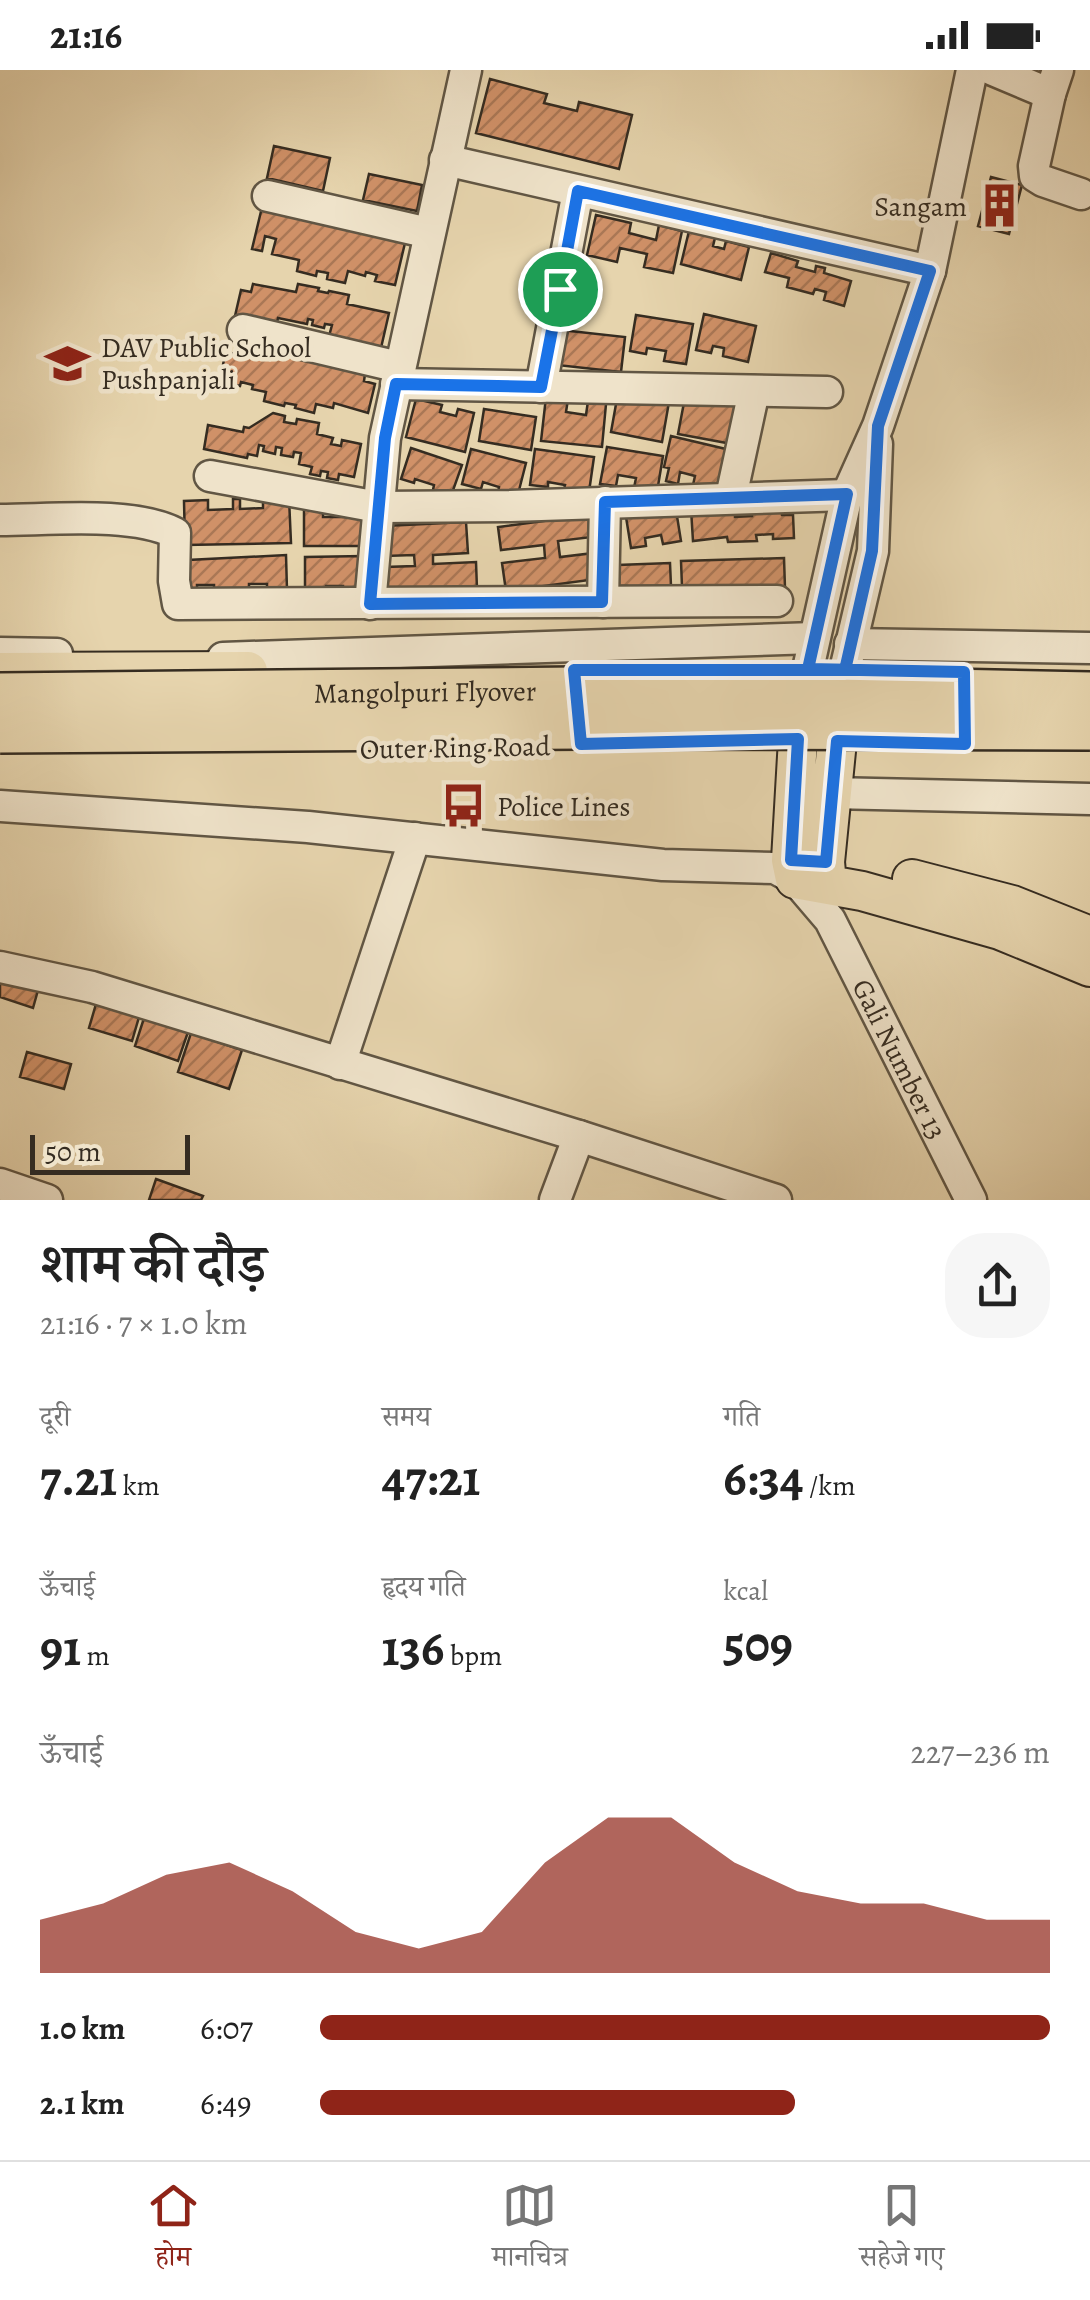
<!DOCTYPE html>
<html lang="hi">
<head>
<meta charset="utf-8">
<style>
	body { margin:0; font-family:Alegreya,"Noto Serif Devanagari",serif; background:#f6f6f6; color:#222; height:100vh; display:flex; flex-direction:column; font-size:38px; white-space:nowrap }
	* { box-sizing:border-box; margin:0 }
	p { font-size:32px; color:#767676 }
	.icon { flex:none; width:55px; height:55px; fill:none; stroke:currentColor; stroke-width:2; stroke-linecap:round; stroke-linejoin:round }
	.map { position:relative; height:1130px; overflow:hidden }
	.sheet { display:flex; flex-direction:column; background:#fff; flex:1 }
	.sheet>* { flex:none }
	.scale { position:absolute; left:30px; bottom:25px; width:160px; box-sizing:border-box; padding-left:10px; border:5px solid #352c21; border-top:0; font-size:28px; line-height:35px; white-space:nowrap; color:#352c21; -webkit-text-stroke:8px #efe3ca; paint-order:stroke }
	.pin { position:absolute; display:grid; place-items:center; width:85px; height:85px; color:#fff; margin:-42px; border:5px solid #fff; border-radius:50%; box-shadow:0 2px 10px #0007 }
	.round { display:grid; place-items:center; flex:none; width:105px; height:105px; border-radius:40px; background:#f6f6f6 }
	.head { display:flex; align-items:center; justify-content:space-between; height:170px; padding:0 40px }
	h1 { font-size:55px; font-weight:600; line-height:75px }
	.stats { display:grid; grid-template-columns:repeat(3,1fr); gap:15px; height:170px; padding:10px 40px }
	.stats div { display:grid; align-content:center }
	.stats b { font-size:50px; font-weight:600 }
	.stats small { font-size:28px; font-weight:400 }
	.stats p { font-size:28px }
	.chart { height:280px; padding:20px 40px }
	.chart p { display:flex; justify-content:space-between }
	.chart svg { width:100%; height:180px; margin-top:10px; fill:#8f2418; opacity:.7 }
	ul { padding:0 40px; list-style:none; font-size:32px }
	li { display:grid; grid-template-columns:160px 120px 1fr; align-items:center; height:75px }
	li i { height:25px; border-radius:12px; background:#8f2418 }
	.status { display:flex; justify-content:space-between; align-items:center; height:70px; padding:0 50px; background:#fff; direction:ltr }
	.status svg { height:28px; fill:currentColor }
	.tabs { display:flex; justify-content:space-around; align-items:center; height:140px; border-top:2px solid #e0e0e0; background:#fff; font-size:28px; color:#767676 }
	.tabs a { display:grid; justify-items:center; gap:5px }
	.tabs .on { color:#8f2418 }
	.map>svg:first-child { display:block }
	.building { fill:url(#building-hatch); stroke:#352c21; stroke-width:2.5 }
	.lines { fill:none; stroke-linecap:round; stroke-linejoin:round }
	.minor-casing { stroke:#615644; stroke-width:35 }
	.major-casing { stroke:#352c21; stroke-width:42 }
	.minor { stroke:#efe3ca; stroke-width:30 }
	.major { stroke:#e6d4ad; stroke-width:38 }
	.highway-bridge-casing { stroke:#352c21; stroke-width:50; stroke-linecap:butt }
	.highway-bridge { stroke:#e6d4ad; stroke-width:45 }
	.route-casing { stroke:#fff; stroke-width:20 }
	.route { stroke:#1a73e8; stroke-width:12 }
	.labels { text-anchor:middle; stroke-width:9; stroke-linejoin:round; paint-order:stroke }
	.poi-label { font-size:28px; fill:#352c21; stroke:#efe3ca; text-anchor:start }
	.street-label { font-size:28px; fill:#352c21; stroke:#efe3ca }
</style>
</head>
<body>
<div class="status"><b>21:16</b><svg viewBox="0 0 49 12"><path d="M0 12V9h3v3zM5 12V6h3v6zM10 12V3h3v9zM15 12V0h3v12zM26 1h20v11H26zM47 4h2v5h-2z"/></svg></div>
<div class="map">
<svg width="1090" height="1130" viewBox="0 0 1090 1130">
	<defs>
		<pattern id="building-hatch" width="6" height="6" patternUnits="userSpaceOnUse" patternTransform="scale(2.5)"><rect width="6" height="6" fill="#d09168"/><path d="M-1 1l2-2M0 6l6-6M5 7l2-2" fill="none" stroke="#a75"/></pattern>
	</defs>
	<rect width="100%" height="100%" fill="#e6d4ad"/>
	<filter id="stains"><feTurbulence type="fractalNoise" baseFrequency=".002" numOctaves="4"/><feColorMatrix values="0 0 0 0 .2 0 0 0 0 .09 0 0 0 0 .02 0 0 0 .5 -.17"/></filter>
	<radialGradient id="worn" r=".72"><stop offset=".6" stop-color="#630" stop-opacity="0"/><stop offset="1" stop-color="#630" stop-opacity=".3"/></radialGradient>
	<path class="building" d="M490 9 547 24 544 33 577 41 579 32 632 45 619 99 476 63Z
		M274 76 330 88 323 121 267 108Z
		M369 104 422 115 417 141 363 130Z
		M991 107 1022 115 1009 164 978 156Z
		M263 133 405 173 395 215 375 211 377 205 366 202 365 206 348 201 345 213 327 209 328 203 317 201 316 206 297 201 299 190 272 184 276 169 265 166 262 181 252 179Z
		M596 145 631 153 629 163 656 170 659 155 682 161 673 203 644 197 647 184 620 178 617 192 587 185Z
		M689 161 715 168 713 176 724 179 726 171 749 177 741 210 681 194Z
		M771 183 798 191 796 197 815 202 816 196 825 198 824 203 851 211 844 236 824 230 826 222 815 219 813 224 787 217 789 208 765 202Z
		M253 214 296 222 298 214 319 218 318 221 328 223 329 221 349 225 347 234 389 243 381 278 357 277 358 272 352 271 328 270 332 255 325 254 324 258 312 255 313 250 308 249 307 254 278 248 275 261 235 246 241 220 251 222Z
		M704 244 756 256 748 292 723 286 724 278 713 276 711 283 696 280Z
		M636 245 693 254 686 294 664 291 666 281 647 278 646 284 630 281Z
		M561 260 625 267 621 302 557 295Z
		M249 267 365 304 364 311 375 314 368 343 334 333 333 338 316 334 314 343 295 338 296 335 285 333 284 336 264 331 266 322 252 319 253 315 241 312 240 316 219 311 226 282 244 286Z
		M686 322 740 332 732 374 678 364Z
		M618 323 669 332 662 372 611 362Z
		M546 327 568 329 566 342 586 345 588 331 606 334 602 377 541 371Z
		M416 329 442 335 440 342 456 346 458 339 474 343 465 382 406 367Z
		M484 339 536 347 531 380 479 371Z
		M273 343 285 346 284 352 296 354 297 349 319 353 317 364 333 368 331 374 341 376 342 370 361 374 354 407 339 404 338 410 327 408 328 402 321 401 320 406 310 404 312 397 299 394 301 383 294 382 293 387 281 385 282 378 276 377 275 384 263 381 264 376 259 375 257 386 248 384 247 388 204 379 208 355 243 362 244 357 249 358Z
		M671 366 730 380 720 421 693 415 695 406 680 402 678 414 666 411 669 398 664 397Z
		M607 377 663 386 657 422 634 418 636 408 618 405 616 416 600 414Z
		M411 378 462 395 451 426 433 420 434 415 415 409 414 413 401 409Z
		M471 379 526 393 517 428 498 423 499 417 483 412 481 419 462 414Z
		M535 379 594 387 589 422 564 419 565 415 548 412V417L530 415Z
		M289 428 291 473 185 475 184 431 208 430V440L233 439V429H240V439L263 438V429Z
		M304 436H323V447H345L346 436H362V476H304Z
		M735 437V447L752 446 751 438 781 437 782 445H793L794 468 773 469V464L756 465 757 471 728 472 727 467 693 471 691 439Z
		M676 440 681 471 663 474 661 465 645 468 646 476 631 478 626 447Z
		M589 445 592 467 558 471 560 487 594 483 597 509 506 521 502 493 545 488 544 475 501 480 498 457Z
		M466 452 468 483 433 485V494L476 492 477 519 386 523 385 497 415 496 414 485 385 486 384 456Z
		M286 485 287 520 267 521V514H249V521L214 522V515H197V522H184L188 490Z
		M363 486V522H343V516H326V522L305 523V487Z
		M784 488 785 518 682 517 681 491Z
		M670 493 671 516 658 517 627 525V516H618V495Z
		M0 901 40 913 33 938 0 927Z
		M96 934 139 947 132 971 89 958Z
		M144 948 188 962 178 991 135 976Z
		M191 963 242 980 229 1019 178 1002Z
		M27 982 71 994 64 1019 20 1007Z
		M156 1109 203 1126 201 1130H149Z"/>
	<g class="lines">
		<defs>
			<g id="minor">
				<path d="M993 0 1050 24 1058 0"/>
				<path d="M1050 24 1034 96 1035 106 1043 111 1081 124"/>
				<path d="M445 90 930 201"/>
				<path d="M268 126 429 163"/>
				<path d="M243 260 399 297"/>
				<path d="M396 314 827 322"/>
				<path d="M541 317 578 121"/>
				<path d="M210 406 378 437 510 436 847 425"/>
				<path d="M731 427 754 321"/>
				<path d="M0 450C49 450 132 441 175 463L174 511 178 534 777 531"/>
				<path d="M603 532 605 432"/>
				<path d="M370 534 385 368 466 0"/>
				<path d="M850 574 1090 578"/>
				<path d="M0 583 57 584"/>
				<path d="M223 588 814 568"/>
				<path d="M808 599 847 425 878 356 930 201 972 0"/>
				<path d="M845 600 873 481 877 374"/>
				<path d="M831 723 1090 729"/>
				<path id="s1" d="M0 736 308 757 663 795 775 798 795 809 830 850 971 1130"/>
				<path d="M0 897 92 917 579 1066"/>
				<path d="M340 994 415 768"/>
				<path d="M0 1114 47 1130"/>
				<path d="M555 1130 579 1066 776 1130"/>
			</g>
			<path id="major" d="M0 602 248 601
				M798 669 791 790 795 809 862 821 1000 860 1090 897
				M912 809 1012 835 1090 866
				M827 814 825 792 837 671"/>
		</defs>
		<use href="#minor" class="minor-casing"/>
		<use href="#major" class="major-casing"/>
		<use href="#minor" class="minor"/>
		<use href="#major" class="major"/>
		<defs>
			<g id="highway-bridge">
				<path id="s2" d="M0 626 760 618 1090 625"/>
				<path d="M0 660 582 656 1090 657"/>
			</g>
		</defs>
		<use href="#highway-bridge" class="highway-bridge-casing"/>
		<use href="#highway-bridge" class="highway-bridge"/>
	</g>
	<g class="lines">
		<defs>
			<path id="route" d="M560 219 541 317 396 314 385 368 370 534 602 532 605 432 847 424 808 599 964 602 965 674 837 671 826 792 791 790 798 669 581 674 574 600H845L872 481 878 356 930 201 578 121 560 219"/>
		</defs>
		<use href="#route" class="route-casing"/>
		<use href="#route" class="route"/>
	</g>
	<defs>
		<symbol id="building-bare" viewBox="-9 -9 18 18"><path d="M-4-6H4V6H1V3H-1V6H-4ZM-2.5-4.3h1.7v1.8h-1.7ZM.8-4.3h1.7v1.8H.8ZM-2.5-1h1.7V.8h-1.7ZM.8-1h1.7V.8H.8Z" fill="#8f2418" stroke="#efe3ca" stroke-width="2.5" paint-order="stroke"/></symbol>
		<symbol id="school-bare" viewBox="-9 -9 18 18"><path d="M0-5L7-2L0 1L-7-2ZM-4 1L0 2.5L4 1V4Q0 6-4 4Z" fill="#8f2418" stroke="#efe3ca" stroke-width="2.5" paint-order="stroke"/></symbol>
		<symbol id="bus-bare" viewBox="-9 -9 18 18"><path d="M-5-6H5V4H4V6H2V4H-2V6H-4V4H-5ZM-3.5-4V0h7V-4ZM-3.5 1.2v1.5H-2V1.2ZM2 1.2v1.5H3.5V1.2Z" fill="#8f2418" stroke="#efe3ca" stroke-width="2.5" paint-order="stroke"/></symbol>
	</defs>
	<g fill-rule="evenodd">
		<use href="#building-bare" x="968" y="104" width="63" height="63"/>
		<use href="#school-bare" x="36" y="262" width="63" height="63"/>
		<use href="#bus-bare" x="432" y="704" width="63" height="63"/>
	</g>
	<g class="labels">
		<g class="poi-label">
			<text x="967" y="146" text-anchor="end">Sangam</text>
			<text x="101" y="287">DAV Public School<tspan x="101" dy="32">Pushpanjali</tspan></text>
			<text x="497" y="746">Police Lines</text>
		</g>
		<g class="street-label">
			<text dy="10" stroke="none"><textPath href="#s2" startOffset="425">Mangolpuri Flyover</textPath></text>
			<text transform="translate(455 677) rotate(-1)" y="10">Outer Ring Road</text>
			<text dy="10" stroke="none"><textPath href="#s1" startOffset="1010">Gali Number 13</textPath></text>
		</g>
	</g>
	<rect width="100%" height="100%" filter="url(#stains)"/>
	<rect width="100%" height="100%" fill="url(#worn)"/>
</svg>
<div class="scale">50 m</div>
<div class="pin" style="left:560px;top:219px;background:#1e9e55"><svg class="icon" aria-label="arrive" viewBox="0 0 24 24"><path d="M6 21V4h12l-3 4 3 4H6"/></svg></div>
</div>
<section class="sheet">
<div class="head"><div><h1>शाम की दौड़</h1><p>21:16 · 7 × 1.0 km</p></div><a class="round"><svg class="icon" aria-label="share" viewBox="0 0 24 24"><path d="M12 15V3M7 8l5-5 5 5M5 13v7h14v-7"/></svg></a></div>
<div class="stats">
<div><p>दूरी</p><b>7.21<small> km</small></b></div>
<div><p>समय</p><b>47:21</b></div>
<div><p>गति</p><b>6:34<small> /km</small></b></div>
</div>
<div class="stats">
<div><p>ऊँचाई</p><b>91<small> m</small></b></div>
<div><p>हृदय गति</p><b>136<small> bpm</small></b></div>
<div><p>kcal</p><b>509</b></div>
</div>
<div class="chart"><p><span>ऊँचाई</span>227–236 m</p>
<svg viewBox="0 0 160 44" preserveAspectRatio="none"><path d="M0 44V31L10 27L20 20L30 17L40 24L50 34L60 38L70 34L80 17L90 6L100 6L110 17L120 24L130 27L140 27L150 31L160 31V44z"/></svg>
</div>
<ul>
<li><b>1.0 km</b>6:07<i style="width:100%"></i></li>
<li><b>2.1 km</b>6:49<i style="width:65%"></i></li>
</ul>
</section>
<nav class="tabs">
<a class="on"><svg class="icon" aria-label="home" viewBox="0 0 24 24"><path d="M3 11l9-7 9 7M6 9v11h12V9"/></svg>होम</a>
<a><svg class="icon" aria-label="map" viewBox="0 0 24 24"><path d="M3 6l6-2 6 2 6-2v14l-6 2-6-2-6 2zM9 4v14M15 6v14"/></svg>मानचित्र</a>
<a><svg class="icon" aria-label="saved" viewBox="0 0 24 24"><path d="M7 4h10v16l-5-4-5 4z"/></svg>सहेजे गए</a>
</nav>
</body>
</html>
